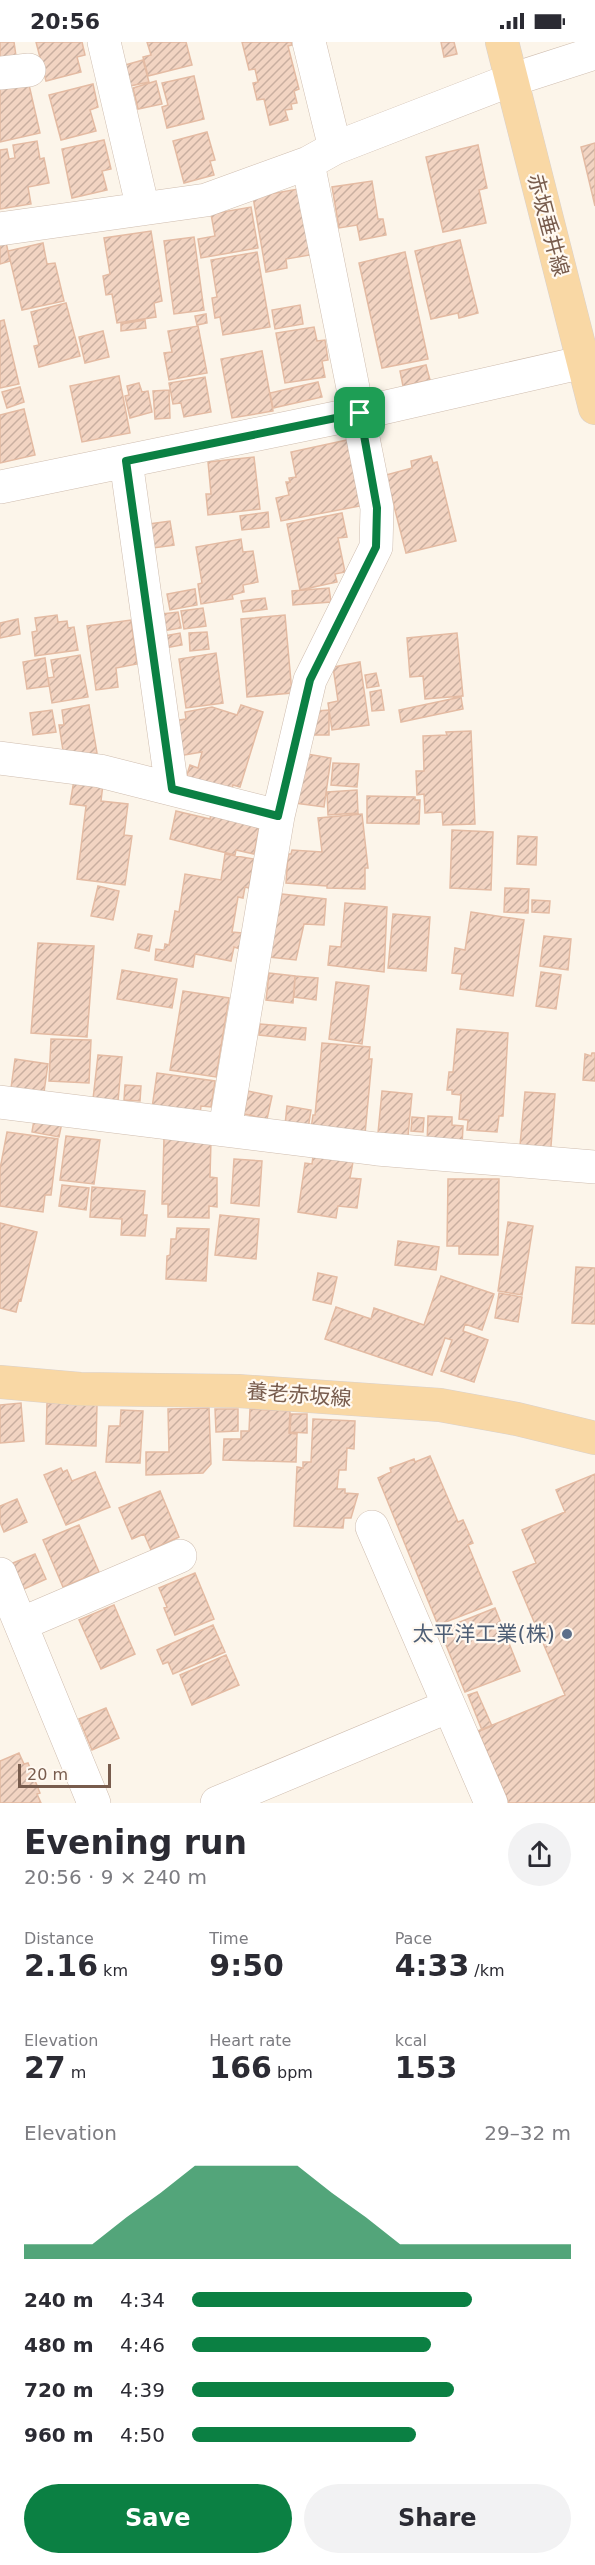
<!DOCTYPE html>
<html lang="en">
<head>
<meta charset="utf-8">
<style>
	body { margin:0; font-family:"DejaVu Sans","Noto Sans JP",sans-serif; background:#f2f2f3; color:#2b2b33; height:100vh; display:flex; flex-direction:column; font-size:22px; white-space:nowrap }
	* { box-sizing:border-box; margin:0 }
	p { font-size:20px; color:#7c7c81 }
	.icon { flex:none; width:33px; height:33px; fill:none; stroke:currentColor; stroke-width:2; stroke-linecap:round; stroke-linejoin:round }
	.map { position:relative; height:1761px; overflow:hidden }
	.details { display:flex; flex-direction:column; background:#fff; flex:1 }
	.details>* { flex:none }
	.scale { position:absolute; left:18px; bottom:15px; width:93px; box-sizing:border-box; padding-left:6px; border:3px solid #785c4d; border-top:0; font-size:16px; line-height:21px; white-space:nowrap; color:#785c4d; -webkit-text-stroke:4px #fff9f1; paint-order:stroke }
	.pin { position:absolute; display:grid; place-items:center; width:51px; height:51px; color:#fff; margin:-26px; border-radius:12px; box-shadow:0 3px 9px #0006 }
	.round { display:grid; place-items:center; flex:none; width:63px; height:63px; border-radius:32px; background:#f2f2f3 }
	.overview { display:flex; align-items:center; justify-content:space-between; height:102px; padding:0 24px }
	h1 { font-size:33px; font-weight:600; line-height:45px }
	.figures { display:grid; grid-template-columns:repeat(3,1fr); gap:9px; height:102px; padding:6px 24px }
	.figures div { display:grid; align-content:center }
	.figures b { font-size:30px; font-weight:600 }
	.figures small { font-size:16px; font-weight:400 }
	.figures p { font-size:16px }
	.chart { height:168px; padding:12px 24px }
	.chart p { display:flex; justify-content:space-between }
	.chart svg { width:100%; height:108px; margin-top:6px; fill:#0b8043; opacity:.7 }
	.cta { display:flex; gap:12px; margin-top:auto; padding:12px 24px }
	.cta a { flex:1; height:69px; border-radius:36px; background:#0b8043; color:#fff; font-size:24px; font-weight:600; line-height:69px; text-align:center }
	.cta a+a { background:#f2f2f3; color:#2b2b33 }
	ul { padding:0 24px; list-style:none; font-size:20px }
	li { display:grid; grid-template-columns:96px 72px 1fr; align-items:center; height:45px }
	li i { height:15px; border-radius:8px; background:#0b8043 }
	.status { display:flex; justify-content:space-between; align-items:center; height:42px; padding:0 30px; background:#fff; direction:ltr }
	.status svg { height:16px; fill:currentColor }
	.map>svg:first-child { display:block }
	.building { fill:url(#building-hatch); stroke:#e4bba3; stroke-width:1.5 }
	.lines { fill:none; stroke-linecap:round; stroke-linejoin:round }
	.minor-casing { stroke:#cfbdaf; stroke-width:34 }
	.major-casing { stroke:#d9d1cd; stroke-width:34 }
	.minor { stroke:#fff; stroke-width:33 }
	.major { stroke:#f9d8a5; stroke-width:33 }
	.route-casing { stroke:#fff; stroke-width:12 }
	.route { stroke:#0b8043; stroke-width:8 }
	.service-dot { fill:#5c6f8a; stroke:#fff9f1; stroke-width:2 }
	.labels { text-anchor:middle; stroke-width:4.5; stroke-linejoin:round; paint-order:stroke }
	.street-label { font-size:21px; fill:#785c4d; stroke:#fff9f1 }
	.service-label { font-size:21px; fill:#4e5e75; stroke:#fff9f1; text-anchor:end }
</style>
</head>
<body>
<div class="status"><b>20:56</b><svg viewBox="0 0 49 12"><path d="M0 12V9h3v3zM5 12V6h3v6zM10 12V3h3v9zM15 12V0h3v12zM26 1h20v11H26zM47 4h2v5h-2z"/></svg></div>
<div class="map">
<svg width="595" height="1761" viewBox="0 0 595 1761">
	<defs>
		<pattern id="building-hatch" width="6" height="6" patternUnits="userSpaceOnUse" patternTransform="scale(1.5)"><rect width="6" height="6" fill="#f2d4c2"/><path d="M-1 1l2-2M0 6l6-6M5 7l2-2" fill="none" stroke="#c9afa0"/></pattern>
	</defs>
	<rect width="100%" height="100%" fill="#fcf5ea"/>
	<path class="building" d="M0 0H14L16 14 0 16Z
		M36 0H82L85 13 77 15 81 30 46 39Z
		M147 0H186L192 23 148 34 143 15 151 13Z
		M242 0H291L292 3 288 4 299 47 294 49 297 61 291 62 292 67 285 68 288 78 270 83 264 57 257 58 253 41 258 40 255 27 249 28Z
		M441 0H454L457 12 444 15Z
		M143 18 149 40 130 44 125 23Z
		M27 34 40 91 0 100V47Z
		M194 34 204 77 167 86 162 65 168 63 162 41Z
		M156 39 162 62 138 67 133 46Z
		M93 42 98 65 90 68 96 89 61 98 49 53Z
		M207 90 215 118 210 119 214 133 184 141 173 99Z
		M104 98 111 127 102 129 107 148 72 156 62 107Z
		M37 99 40 117 44 116 49 141 28 145 31 162 0 167V108L7 107 9 117 15 116 13 103Z
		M595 101V164L581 105Z
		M478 103 487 146 479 148 486 181 443 190 426 115Z
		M372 139 378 177H383L386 193 360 198 357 183 339 186 332 145Z
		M298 147 310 213 286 217 287 226 266 230 253 155Z
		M251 165 258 206 201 216 198 197 215 194 211 172Z
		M151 189 162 259 154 261 156 275 117 281 112 252 106 253 103 234 110 232 104 196Z
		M194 195 204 268 174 272 164 199Z
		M460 198 478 271 459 276 458 271 431 277 415 209Z
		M6 200 10 219 0 222V201Z
		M43 201 47 222 55 221 64 259 22 268 8 209Z
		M257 210 270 285 223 293 220 275 215 276 212 256 217 255 211 218Z
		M405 210 428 317 382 326 359 221Z
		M66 261 80 314 39 325 34 304 39 303 31 270Z
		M300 263 303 282 275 287 272 268Z
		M206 272 207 281 197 283 195 274Z
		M4 278 19 342 0 346V279Z
		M145 278 146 286 121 289V282Z
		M198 284 207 331 169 338 164 311 172 310 168 289Z
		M314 285 317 299 325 298 328 318 322 319 325 335 285 341 276 291Z
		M103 289 109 315 85 321 79 295Z
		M262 309 273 369 232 376 221 317Z
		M426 323 430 338 403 344 400 329Z
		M119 334 130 391 82 400 70 344Z
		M205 335 211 370 184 375 181 361 173 362 169 341Z
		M318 340 322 355 273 366 270 351Z
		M139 341 142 350 148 349 152 370 130 376 125 354 129 353 127 344Z
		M20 345 24 360 7 366 2 350Z
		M169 348 170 376 155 377 153 349Z
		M24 367 35 413 0 421V373Z
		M347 398 360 464 281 479 276 456 289 453 286 440H290L289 436 296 435 291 410Z
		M431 414 433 421 437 420 456 499 406 511 386 433 412 426 411 419Z
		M254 415 260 467 208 473 206 452H211L208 420Z
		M268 470 269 485 242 488 240 474Z
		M342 471 347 495 338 496 345 530 335 532 337 540 300 548 287 482Z
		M170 479 174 503 146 507 142 483Z
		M241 497 243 510 253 509 258 540 243 543 244 550 232 553 233 557 201 562 198 542 202 541 196 505Z
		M329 546 331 560 293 563 292 549Z
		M195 547 197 563 170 568 167 552Z
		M265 556 267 567 243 570 241 559Z
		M203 566 206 584 184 587 181 569Z
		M178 570 181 586 157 590 154 573Z
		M57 573 58 580 67 579 68 586 74 585 78 608 35 614 32 590 37 589 35 576Z
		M285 573 292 651 247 655 241 577Z
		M18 577 20 592 0 596V581Z
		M131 578 137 622 116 626 118 645 96 648 87 584Z
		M207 590 209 607 190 609 189 591Z
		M180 591 182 603 159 607 158 595Z
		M457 591 463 654 425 657 423 634 410 635 407 596Z
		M216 611 223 661 186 666 179 617Z
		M80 613 88 655 52 661 48 636 54 635 51 618Z
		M45 616 49 644 27 647 23 620Z
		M360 620 369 683 332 688 328 661 338 659 333 625Z
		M376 631 379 644 367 646 365 633Z
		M381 648 384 668 372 669 370 650Z
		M461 655 463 667 401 680 399 668Z
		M89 663 97 711 64 715 59 683H64L62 668Z
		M241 663 263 670 240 745 233 743 232 747 185 739 190 723 198 726 202 710 179 714 173 679 186 677 185 670 212 665 237 673Z
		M52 668 56 690 33 693 30 671Z
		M329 668V693H309L316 669Z
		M471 689 475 782 443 783 442 770 425 771 424 752 417 753 416 729H424L423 694 447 693 446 690Z
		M307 712 331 716 324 765 295 761Z
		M333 721 359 722 357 745 331 743Z
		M74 738 103 742 101 759 128 762 124 793 132 794 125 843 77 837 86 764 70 762Z
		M357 748 358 771 328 773 327 750Z
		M367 754 415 755V758H420L419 782 367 781Z
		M176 769 210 777 211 772 259 786 254 812 236 808 235 813 170 797Z
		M362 772 368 826H365V847L327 846V844L286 841 288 812H291L292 808 322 810 318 776Z
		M452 788 493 790 491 848 450 846Z
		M518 794 537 795 536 823 517 822Z
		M225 812 254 817 249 846 245 845 243 856 238 855 232 890 242 891 240 907 234 905 231 919 195 912 193 925 155 918 156 907 164 908 165 902 169 903 175 869 179 870 185 832 221 838Z
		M98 844 119 849 113 878 91 874Z
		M505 846 529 847 528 871 504 870Z
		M282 852 326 857 324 883 304 882 296 918 269 915 277 863H280Z
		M532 858 550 859 549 871 532 870Z
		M345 861 387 865 384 930 328 923 330 904 341 905Z
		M471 870 524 878 513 954 460 947 462 932 452 931 455 906 465 908Z
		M393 872 430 875 426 929 388 926Z
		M138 892 152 894 149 909 135 906Z
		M544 894 571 897 568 928 540 924Z
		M38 901 94 904 87 995 31 991Z
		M122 928 177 937 172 966 117 957Z
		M541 930 561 933 556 967 536 964Z
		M269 931 295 934 293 961 266 958Z
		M295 934 318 936 316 958 294 955Z
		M336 940 369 944 362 1002 329 997Z
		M183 949 229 956 216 1035 170 1028Z
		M260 982 306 986 305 998 259 993Z
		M457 987 508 991 503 1074H499L497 1090 467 1088 468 1078 459 1077 461 1053 452 1052V1048H447L449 1030H453Z
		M51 997 91 998 89 1041 49 1039Z
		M322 1001 370 1005 369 1017H372L365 1092 311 1087 313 1073H315Z
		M592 1011H595V1039L583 1038 585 1012 591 1014Z
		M98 1013 122 1015 118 1059 93 1057Z
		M15 1017 48 1022 44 1050 11 1046Z
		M157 1031 215 1039 211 1065 201 1064 200 1073 152 1066Z
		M125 1043 141 1044 140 1059 124 1058Z
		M248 1049 272 1054 267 1077 244 1072Z
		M382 1049 412 1052 408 1094 378 1091Z
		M525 1050 555 1052 550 1117 519 1114Z
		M287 1064 311 1068 308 1087 285 1083Z
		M35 1072 63 1076 59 1095 32 1090Z
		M428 1074 452 1075V1083L463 1084 462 1104 427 1102Z
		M412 1075 424 1076 423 1090 411 1089Z
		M7 1090 58 1097 51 1153H45L43 1170 0 1164V1127Z
		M66 1094 100 1098 94 1142 60 1138Z
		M164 1096 211 1098 210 1135 217 1136V1165L209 1164V1176L168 1175V1162H162Z
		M313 1114 353 1120 350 1136 361 1137 357 1166 338 1164 336 1176 298 1170 305 1121 312 1122Z
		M234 1117 262 1119 259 1164 231 1161Z
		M448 1137H499L498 1213 459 1212V1204H447Z
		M62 1143 89 1146 86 1168 59 1164Z
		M92 1145 145 1149 143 1173H147L145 1194 121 1193 122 1177 90 1175Z
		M220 1173 259 1177 256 1217 215 1213Z
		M508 1180 533 1184 522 1253 498 1249Z
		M0 1181 37 1190 21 1259 19 1258 16 1270 0 1266Z
		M177 1186 209 1187 206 1239 166 1237 167 1214 170 1213 171 1197H176Z
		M398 1199 439 1205 436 1228 395 1223Z
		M576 1225 595 1226V1282L572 1281Z
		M318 1231 337 1235 331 1262 313 1258Z
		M441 1234 494 1252 482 1288 465 1282 463 1289 488 1298 474 1340 441 1329 452 1298 445 1296 432 1333 325 1297 336 1265 371 1277 374 1266 424 1283Z
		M499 1251 522 1255 518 1280 495 1276Z
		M21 1361 24 1399 0 1401V1363Z
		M47 1361 97 1363 96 1404 46 1402Z
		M209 1366 211 1422 203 1431 146 1433V1410H169L168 1367Z
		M215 1367H238V1389L216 1390Z
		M250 1367 290 1369 289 1391 297 1392 296 1420 223 1418 224 1397H241V1389H249Z
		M121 1368 143 1369 140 1421 106 1420 109 1384H120Z
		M291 1372H307V1391L290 1390Z
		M313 1377 355 1379 354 1407 347 1406 346 1428H339L337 1447H345V1451L358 1452 351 1476H344L343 1486 294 1484 297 1425 303 1426V1420H311Z
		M430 1414 458 1480 463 1478 473 1501 468 1503 492 1562 438 1583 378 1436 391 1430 390 1426 414 1417 415 1420Z
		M61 1426 63 1430 67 1428 72 1439 95 1430 110 1465 66 1483 44 1433Z
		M595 1432V1761H509L478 1689 565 1653 513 1530 536 1521 522 1488 565 1470 556 1448Z
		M160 1449 179 1495 151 1508 144 1492 132 1497 119 1466Z
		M17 1457 27 1480 4 1490 0 1480V1464Z
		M79 1483 99 1530 63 1545 43 1498Z
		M35 1512 46 1537 24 1547 13 1521Z
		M195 1531 214 1577 175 1593 164 1566 167 1565 159 1546Z
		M114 1563 135 1612 101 1627 79 1578Z
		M495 1566 520 1629 465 1650 440 1588Z
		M213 1583 225 1610 173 1632 168 1620 163 1622 157 1608Z
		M226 1613 239 1643 192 1663 180 1633Z
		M477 1650 492 1684 482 1688 468 1653Z
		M106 1666 119 1696 92 1708 79 1677Z
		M19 1711 24 1722 28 1721 40 1751 37 1752 41 1761H0V1719Z"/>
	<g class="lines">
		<defs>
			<path id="minor" d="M104 0 143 167
				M309 0 335 106
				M0 31 29 28
				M0 187 206 158 308 121 335 106 511 38 595 11
				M126 419 172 747
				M0 445 360 371 584 320
				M0 716 100 729 278 774
				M0 1060 377 1107 595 1125
				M225 1087 278 774 310 638 376 505 377 466 308 121
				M372 1485 491 1761
				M0 1532 94 1761
				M21 1582 180 1514
				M217 1761 449 1664"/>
			<path id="major" d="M502 0 595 366
				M0 1340 80 1347 238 1349 440 1363 517 1377 595 1396"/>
		</defs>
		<use href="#minor" class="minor-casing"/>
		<use href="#major" class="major-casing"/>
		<use href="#minor" class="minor"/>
		<use href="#major" class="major"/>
	</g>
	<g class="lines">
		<defs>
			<path id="route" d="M360 371 377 466 376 505 310 638 278 774 172 747 126 419Z"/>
		</defs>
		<use href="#route" class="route-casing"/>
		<use href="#route" class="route"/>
	</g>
	<circle class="service-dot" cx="567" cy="1592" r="6"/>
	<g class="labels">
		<g class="street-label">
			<text transform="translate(548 183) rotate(75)" y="7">赤坂垂井線</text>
			<text transform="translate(299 1353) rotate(4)" y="7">養老赤坂線</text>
		</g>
		<g class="service-label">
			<text x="555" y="1599">太平洋工業(株)</text>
		</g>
	</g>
</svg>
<div class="scale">20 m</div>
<div class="pin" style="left:360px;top:371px;background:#1e9e55"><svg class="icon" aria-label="arrive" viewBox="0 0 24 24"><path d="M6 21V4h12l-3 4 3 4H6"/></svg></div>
</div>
<section class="details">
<div class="overview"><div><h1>Evening run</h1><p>20:56 · 9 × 240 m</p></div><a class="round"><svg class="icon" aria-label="share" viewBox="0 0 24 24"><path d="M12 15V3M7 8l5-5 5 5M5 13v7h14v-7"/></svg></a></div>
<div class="figures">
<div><p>Distance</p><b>2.16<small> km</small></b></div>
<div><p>Time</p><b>9:50</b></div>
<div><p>Pace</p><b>4:33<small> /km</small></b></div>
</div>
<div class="figures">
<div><p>Elevation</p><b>27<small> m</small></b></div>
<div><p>Heart rate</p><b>166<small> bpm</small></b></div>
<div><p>kcal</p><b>153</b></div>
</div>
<div class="chart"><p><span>Elevation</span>29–32 m</p>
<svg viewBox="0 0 160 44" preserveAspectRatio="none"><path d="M0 44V38L10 38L20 38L30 27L40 17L50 6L60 6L70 6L80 6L90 17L100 27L110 38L120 38L130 38L140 38L150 38L160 38V44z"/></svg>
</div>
<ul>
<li><b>240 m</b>4:34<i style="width:74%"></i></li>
<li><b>480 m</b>4:46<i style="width:63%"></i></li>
<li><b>720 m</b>4:39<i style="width:69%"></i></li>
<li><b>960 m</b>4:50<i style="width:59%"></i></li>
</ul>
<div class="cta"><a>Save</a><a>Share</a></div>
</section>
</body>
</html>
